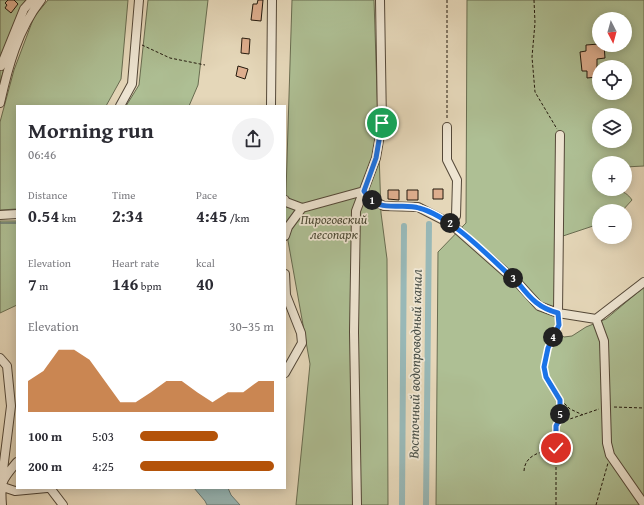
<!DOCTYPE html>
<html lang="en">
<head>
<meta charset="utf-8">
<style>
	body { margin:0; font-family:"Gentium Book Plus",serif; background:#f2f2f3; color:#2b2b33; height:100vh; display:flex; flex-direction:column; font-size:15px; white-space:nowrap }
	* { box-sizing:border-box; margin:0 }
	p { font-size:13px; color:#7c7c81 }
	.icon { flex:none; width:22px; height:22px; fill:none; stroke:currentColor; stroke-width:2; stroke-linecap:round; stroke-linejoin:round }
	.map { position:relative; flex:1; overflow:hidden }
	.side { position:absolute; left:16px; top:105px; width:270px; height:384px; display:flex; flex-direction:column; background:#fff; border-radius:0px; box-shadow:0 2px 10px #0003 }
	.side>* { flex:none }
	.needle { width:26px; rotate:174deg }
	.tools { position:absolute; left:592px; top:12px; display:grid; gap:8px }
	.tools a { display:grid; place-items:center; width:40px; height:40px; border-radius:50%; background:#fff; box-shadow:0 2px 10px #0003; font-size:20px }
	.pin { position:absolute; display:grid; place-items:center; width:34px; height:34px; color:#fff; margin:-17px; border:2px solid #fff; border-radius:50%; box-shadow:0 1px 4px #0007 }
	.km { position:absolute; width:20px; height:20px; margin:-10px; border-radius:50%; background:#222; color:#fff; font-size:11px; line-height:20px; text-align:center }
	.round { display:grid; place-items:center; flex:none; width:42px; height:42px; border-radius:21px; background:#f2f2f3 }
	.overview { display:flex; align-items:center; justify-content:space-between; height:68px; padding:0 12px }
	h1 { font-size:22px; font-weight:600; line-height:30px }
	.figures { display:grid; grid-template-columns:repeat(3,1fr); gap:6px; height:68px; padding:4px 12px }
	.figures div { display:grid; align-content:center }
	.figures b { font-size:17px; font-weight:600 }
	.figures small { font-size:11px; font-weight:400 }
	.figures p { font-size:11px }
	.chart { height:112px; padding:8px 12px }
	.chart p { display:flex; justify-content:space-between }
	.chart svg { width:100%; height:72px; margin-top:4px; fill:#b45309; opacity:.7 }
	ul { padding:0 12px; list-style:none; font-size:13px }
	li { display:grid; grid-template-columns:64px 48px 1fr; align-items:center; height:30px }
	li i { height:10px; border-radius:5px; background:#b45309 }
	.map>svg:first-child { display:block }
	.green { fill:#aebf94; stroke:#686c50; fill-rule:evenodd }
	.water { fill:#98b8b7; stroke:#697873 }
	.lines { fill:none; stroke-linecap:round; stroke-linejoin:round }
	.stream { stroke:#697873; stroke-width:1.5 }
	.canal { stroke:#98b8b7; stroke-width:6 }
	.building { fill:#deae8e; stroke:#23190d }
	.minor-casing { stroke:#544838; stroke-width:10 }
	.path { stroke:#23190d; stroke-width:1; stroke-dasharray:3 2; stroke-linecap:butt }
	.minor { stroke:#eee5d2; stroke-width:8 }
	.route-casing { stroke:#fff; stroke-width:8 }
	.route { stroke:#1a73e8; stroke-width:5 }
	.labels { text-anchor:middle; stroke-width:3.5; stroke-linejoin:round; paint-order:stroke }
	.park-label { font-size:13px; font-style:italic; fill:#4d4b36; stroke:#eee5d2 }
	.water-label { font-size:14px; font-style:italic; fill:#4c5148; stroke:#eee5d2 }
</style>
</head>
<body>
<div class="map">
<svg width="644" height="505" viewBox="0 0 644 505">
	<rect width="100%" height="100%" fill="#e5d7b9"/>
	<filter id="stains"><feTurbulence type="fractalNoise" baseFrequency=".005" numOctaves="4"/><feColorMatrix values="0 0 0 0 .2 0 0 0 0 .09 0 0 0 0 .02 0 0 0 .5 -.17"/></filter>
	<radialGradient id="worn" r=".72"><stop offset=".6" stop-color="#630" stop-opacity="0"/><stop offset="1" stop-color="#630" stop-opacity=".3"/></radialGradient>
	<path class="green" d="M0 0H37C19 23 8 55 0 83Z
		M48 0H128L121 79 106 106H17V209L0 210V122L14 70 34 17Z
		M148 0H208L198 85 189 106H126L139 85Z
		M292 0H374L381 213 387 259 388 505H296L310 364 285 224Z
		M467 0H644V166L625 167V163H599V189C612 189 624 188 632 200L622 211H599V224L557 238 556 298 560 334 564 337 572 336 586 327 606 319 644 287V505H436L438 252 466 223ZM599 19H625V45H599ZM599 67H625V93H599ZM599 115H625V141H599Z
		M0 221H17V305L0 313Z"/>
	<path class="water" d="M194 488H228L231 495 240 505H207L205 501Z"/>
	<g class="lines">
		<path class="stream" d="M0 223H17"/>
		<path class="canal" d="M402 505 404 226
			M426 505 429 224"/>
	</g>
	<path class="building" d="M8 0H14L18 4 11 13 5 8 7 5 5 3Z
		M258 0H263L261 21 251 20 253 4H257Z
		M242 38 250 39 249 54 241 53Z
		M599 44 604 45 605 58 597 59V77L587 78V71H582L580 52 586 51V45Z
		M238 66 248 69 245 79 236 76Z
		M433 189H443V199H433Z
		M388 190H399V200L388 199Z
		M407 190H418V200H407Z"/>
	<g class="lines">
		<defs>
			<path id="minor" d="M1 66 24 9 32 0
				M0 103C8 67 18 29 41 0
				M120 106 132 84 139 0
				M271 106 272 0
				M447 127V160L457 180 456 216 451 224
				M285 200 286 202 302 208 364 191 368 198 384 206 418 207 451 224 519 284 539 306 558 313 596 319 644 282
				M0 215 17 214
				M285 236 288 227 302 208
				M285 274 286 295 301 333 302 343 285 373
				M558 313 560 135
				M596 319 604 341 607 443 610 455 644 504
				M0 358 7 366 11 406 1 486
				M0 486 15 491 47 488
				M50 488 63 505
				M2 505C0 481 2 480 17 462
				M357 505 354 332 356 211 376 158 382 123 380 0"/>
		</defs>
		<use href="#minor" class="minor-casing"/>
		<path class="path" d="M447 0V119
			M534 0 535 23 532 57 535 92 557 129
			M142 45 170 58 205 65
			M561 400 570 409 583 415
			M614 407 644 408
			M556 426C570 393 548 395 545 370 542 351 559 336 558 319
			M524 471C525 454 542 452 555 448
			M556 505V426L567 420 599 409
			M596 505 608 463"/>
		<use href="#minor" class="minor"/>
	</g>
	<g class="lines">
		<defs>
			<path id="route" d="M382 123 376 158 364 191C377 215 401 202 419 208 453 217 493 261 519 284 531 299 539 308 558 313L559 325 548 348 544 367 546 377 560 400V418L556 426V448"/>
		</defs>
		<use href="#route" class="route-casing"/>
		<use href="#route" class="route"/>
	</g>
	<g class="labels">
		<g class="park-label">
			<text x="334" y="224">Пироговский<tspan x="334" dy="15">лесопарк</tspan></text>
		</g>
		<g class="water-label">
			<text transform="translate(415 364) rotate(-89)" y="5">Восточный водопроводный канал</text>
		</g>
	</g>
	<rect width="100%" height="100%" filter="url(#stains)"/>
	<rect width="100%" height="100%" fill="url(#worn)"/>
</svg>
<div class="tools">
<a><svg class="needle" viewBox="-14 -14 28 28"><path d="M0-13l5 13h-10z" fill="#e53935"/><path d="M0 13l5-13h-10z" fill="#7c7c81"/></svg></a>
<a><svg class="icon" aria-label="locate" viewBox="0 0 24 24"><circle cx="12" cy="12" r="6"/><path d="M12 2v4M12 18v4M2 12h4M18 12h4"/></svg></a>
<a><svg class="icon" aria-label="layers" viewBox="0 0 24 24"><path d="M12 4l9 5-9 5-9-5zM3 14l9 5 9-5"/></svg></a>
<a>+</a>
<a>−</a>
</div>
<div class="pin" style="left:382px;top:123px;background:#1e9e55"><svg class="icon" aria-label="arrive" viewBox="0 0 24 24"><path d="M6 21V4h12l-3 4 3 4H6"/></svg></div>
<div class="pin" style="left:556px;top:448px;background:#d93025"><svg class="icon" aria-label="check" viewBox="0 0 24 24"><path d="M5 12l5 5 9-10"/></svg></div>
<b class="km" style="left:372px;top:200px">1</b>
<b class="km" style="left:450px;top:223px">2</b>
<b class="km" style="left:513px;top:278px">3</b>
<b class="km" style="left:553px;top:337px">4</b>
<b class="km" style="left:560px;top:414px">5</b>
<section class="side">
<div class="overview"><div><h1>Morning run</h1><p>06:46</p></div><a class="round"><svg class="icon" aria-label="share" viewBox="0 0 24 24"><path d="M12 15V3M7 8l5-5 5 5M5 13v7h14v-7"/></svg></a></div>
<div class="figures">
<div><p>Distance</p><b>0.54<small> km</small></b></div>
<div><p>Time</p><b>2:34</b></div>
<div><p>Pace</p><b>4:45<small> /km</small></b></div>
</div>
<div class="figures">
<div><p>Elevation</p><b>7<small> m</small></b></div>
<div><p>Heart rate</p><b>146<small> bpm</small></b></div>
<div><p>kcal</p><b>40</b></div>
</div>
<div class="chart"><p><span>Elevation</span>30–35 m</p>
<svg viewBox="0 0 160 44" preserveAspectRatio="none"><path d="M0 44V25L10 19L20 6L30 6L40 12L50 25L60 38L70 38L80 32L90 25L100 25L110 32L120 38L130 32L140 32L150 25L160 25V44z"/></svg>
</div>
<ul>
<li><b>100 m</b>5:03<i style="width:58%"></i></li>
<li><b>200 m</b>4:25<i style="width:100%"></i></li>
</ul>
</section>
</div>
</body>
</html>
